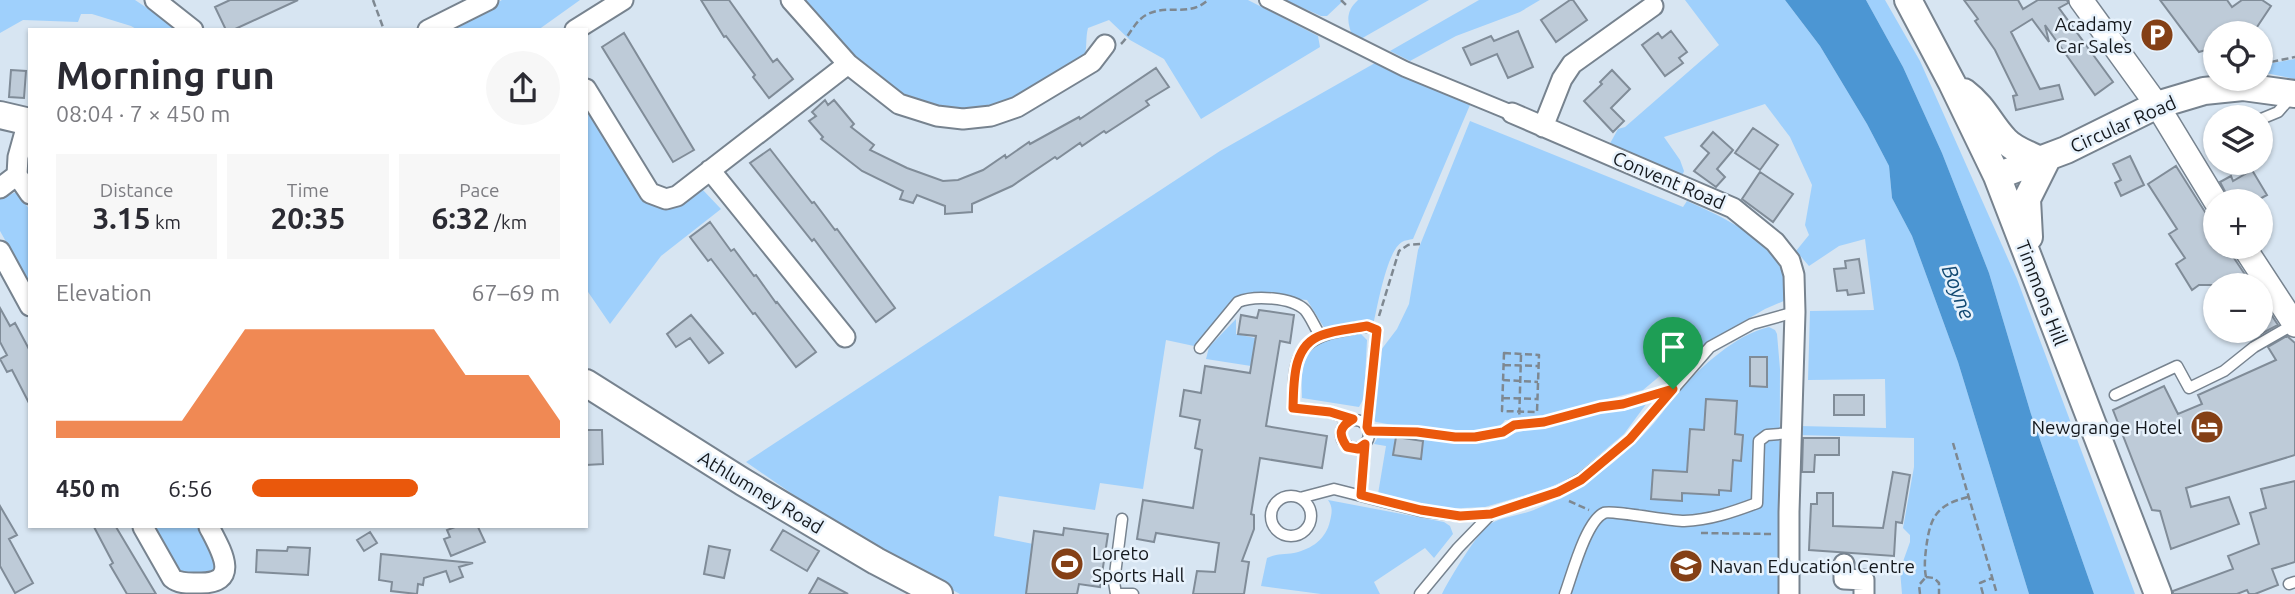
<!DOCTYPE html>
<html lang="en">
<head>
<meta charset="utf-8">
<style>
	body { margin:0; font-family:Ubuntu,sans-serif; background:#f7f7f7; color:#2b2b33; height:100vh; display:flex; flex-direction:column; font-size:26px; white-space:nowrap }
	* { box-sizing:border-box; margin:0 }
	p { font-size:23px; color:#7c7c81 }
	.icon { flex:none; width:38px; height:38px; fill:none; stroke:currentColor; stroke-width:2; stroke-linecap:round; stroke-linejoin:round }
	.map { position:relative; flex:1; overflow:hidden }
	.drawer { position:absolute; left:28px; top:28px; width:560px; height:500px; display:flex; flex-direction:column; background:#fff; border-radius:0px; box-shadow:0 2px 5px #0004 }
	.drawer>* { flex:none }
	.buttons { position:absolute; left:2203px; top:21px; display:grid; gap:14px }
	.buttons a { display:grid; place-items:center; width:70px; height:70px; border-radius:50%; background:#fff; box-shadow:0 2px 5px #0004; font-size:35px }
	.pin { position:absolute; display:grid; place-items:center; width:60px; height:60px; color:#fff; margin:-72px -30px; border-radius:50% 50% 50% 0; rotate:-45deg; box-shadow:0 0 7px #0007 }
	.pin .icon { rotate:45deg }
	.round { display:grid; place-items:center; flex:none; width:74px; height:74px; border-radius:37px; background:#f7f7f7 }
	.headline { display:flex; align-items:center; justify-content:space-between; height:119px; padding:0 28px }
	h1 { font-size:38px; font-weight:700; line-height:52px }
	.figures { display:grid; grid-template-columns:repeat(3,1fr); gap:10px; height:119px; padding:7px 28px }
	.figures div { display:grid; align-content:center; border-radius:0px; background:#f7f7f7; text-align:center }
	.figures b { font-size:30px; font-weight:700 }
	.figures small { font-size:19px; font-weight:400 }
	.figures p { font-size:19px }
	.chart { height:196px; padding:14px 28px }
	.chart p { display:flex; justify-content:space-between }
	.chart svg { width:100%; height:126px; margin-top:7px; fill:#ea580c; opacity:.7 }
	ul { padding:0 28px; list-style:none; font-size:23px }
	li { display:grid; grid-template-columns:112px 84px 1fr; align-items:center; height:52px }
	li i { height:18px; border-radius:9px; background:#ea580c }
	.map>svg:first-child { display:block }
	.green { fill:#9fd0fc }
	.water { fill:#4c96d3 }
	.building { fill:#becbd8; stroke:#808c98; stroke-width:2 }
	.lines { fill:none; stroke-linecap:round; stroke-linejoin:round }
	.service-casing { stroke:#77838f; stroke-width:13 }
	.pedestrian-casing { stroke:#77838f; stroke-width:18 }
	.minor-casing { stroke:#77838f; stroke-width:23 }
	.tertiary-casing { stroke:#77838f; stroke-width:26 }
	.secondary-casing { stroke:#77838f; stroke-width:30 }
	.path { stroke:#7e8891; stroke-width:2.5; stroke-dasharray:7 3.5; stroke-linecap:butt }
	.service { stroke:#fff; stroke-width:10 }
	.pedestrian { stroke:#fff; stroke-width:14 }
	.minor { stroke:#fff; stroke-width:19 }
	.tertiary { stroke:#fff; stroke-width:23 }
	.secondary { stroke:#fff; stroke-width:26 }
	.route-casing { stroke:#fff; stroke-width:14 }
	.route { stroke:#ea580c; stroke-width:9 }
	.labels { text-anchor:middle; stroke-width:5; stroke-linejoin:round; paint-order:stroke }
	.poi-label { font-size:19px; fill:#14181d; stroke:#e7f2fc; text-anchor:end }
	.street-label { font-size:19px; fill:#14181d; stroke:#e7f2fc }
	.water-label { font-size:21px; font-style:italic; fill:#114871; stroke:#e7f2fc }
</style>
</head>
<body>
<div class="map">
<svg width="2295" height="594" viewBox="0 0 2295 594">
	<rect width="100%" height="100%" fill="#d7e5f2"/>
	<path class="green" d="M0 0H135L180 30H138L131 26 92 14H81L78 22 23 20 0 33Z
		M502 0H580L538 30H448Z
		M800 0H1248L1318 36 1320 47 1201 119 1164 59 1130 40 1109 20 1088 28C1085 38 1088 51 1083 59 1051 78 1019 102 983 110 906 128 847 49 800 0Z
		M1285 0H1344L1327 16H1321Z
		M1358 0H1429L1359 40 1353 38C1347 22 1345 12 1358 0Z
		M1479 0H1540L1520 12 1456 36 1410 61 1390 51Z
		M1685 0H1785L1820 46 1867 124 1889 166 1892 198 1912 236 1958 362 2029 594H1902L1900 570 1910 542V535L1903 528 1914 467V438L1798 435 1799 426 1886 428 1885 379 1808 380 1810 311 1874 310 1865 239 1839 246 1809 266 1796 251 1809 235 1805 225 1812 185 1790 137 1765 104 1664 137 1680 160 1684 171 1681 179 1608 147 1618 129 1625 127 1719 45Z
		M1866 0H1885L1920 61 2017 279 2135 594H2094L2031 414 1989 273 1942 153 1903 67Z
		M2295 59V79L2261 72V65Z
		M1375 63 1470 105 1413 239C1409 240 1405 240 1402 242 1387 251 1378 304 1374 321L1325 329 1307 300 1247 295 1233 304 1194 346 1166 340 1143 489 1100 483 1095 510 999 496 994 536 1033 544 1026 594H960L892 558 833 522 746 462 1220 151Z
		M586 106 642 199C666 216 681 205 702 189L721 209 661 256 610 324 586 289Z
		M1470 121 1683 207 1687 201C1720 216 1762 234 1780 267 1786 277 1786 289 1786 300L1765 309 1684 356 1643 390 1592 403 1565 414 1545 418 1505 420C1491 446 1402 426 1376 422L1372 419 1381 350 1397 329 1409 304 1418 250Z
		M16 192 30 210V284L0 231V199Z
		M1236 319V334L1255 338 1251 366 1206 359 1209 347Z
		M1769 327 1775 330 1777 334 1780 369 1779 594H1442C1448 581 1479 530 1490 524 1502 517 1523 515 1536 509 1578 492 1614 465 1645 433 1658 420 1667 405 1679 391 1702 366 1735 335 1769 327Z
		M1360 333 1367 340 1364 398 1359 407 1302 398C1302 386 1300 371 1306 359 1314 340 1342 334 1360 333Z
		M1647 403 1624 434 1573 477 1546 489 1485 507 1441 509 1378 494 1386 446 1374 444 1379 435 1393 433 1476 442 1565 421 1584 414 1627 410Z
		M1328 500 1444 522 1450 526 1453 534 1434 558 1425 548 1374 582 1380 594H1321L1261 586 1267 558C1277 553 1284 555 1294 553 1312 549 1326 539 1330 521 1332 513 1333 507 1328 500Z
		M153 527H201L214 549 216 569 210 577 180 575Z"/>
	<path class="water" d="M1785 0H1866L1903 67 1942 153 1989 273 2031 414 2094 594H2029L1958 362 1912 236 1892 198 1889 166 1867 124 1820 46Z"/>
	<path class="building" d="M230 0H298L233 30H226L215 7Z
		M701 0H729L773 62 777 59 793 79 769 98 753 77 755 75 726 36 724 37Z
		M1570 0H1573L1587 20 1556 42 1541 20Z
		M1964 0H2018L2023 9 2038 0H2067L2068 3 2059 8 2113 82 2095 95 2045 25 2049 42 2032 19 2011 32 2040 89 2059 85 2063 99 2016 110 2013 96 2017 95 1995 50 1975 21 1978 19Z
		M2160 0H2227L2232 7 2242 0H2262L2271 6 2253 33H2216V47L2199 52Z
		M1518 31 1533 67 1508 78 1497 54 1471 65 1463 48 1491 36 1494 41Z
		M1671 31 1687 52 1679 58 1683 63 1665 76 1642 45 1658 33 1662 38Z
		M624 33 694 150 673 162 602 47Z
		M1156 68 1169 87 1146 101 1149 105 1106 133 1104 131 1082 146 1080 143 1057 159 1055 157 1012 186 972 204V212L945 214V206L917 195 913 203 900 199 903 191 862 171 821 139 823 137 809 121 816 116 812 112 825 100 828 105 834 100 854 124 851 127 874 145 870 150 907 168 943 181 958 180 983 170 1005 155 1006 158 1029 142 1030 144 1079 117 1080 119Z
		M11 70 26 71 24 98 9 97Z
		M1612 70 1630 89 1611 108 1624 121 1613 132 1584 101 1602 84 1600 82Z
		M1753 128 1778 145 1760 170 1735 153Z
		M1713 132 1733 150 1717 169 1725 177 1716 187 1694 171 1709 153 1701 146Z
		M770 149 812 203 814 202 835 230 837 229 895 308 876 322 814 239 812 241 750 163Z
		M2130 156 2144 185 2121 196 2115 183 2121 180 2113 164Z
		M2176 166 2205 212 2216 224V247H2230L2232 255 2252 285H2199L2192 290 2176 264 2185 258 2169 234 2177 229 2148 184Z
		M2252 170 2267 195 2256 201H2230L2220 182 2231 176 2233 181Z
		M1760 172 1793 194 1773 222 1742 199Z
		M710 222 731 251 734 249 754 276 756 275 776 303 777 302 816 352 796 367 755 313 753 314 711 259 708 261 690 237Z
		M1859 259 1864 293 1848 295 1847 290 1837 291 1834 269 1846 268 1845 261Z
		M2261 299 2278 325 2261 334Z
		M0 308 10 326 15 323 30 351V405L12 370 7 372 0 359 7 355 0 342Z
		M1259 310 1294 315 1290 343 1280 341 1266 426 1327 436 1322 468 1260 458 1251 514 1254 515V529L1242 561 1249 562 1244 594H1193L1197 571 1215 572 1219 543 1156 533 1154 542 1137 539 1143 500 1193 508 1202 450 1195 448 1200 420 1180 416 1184 390 1201 393 1205 366 1250 373 1256 336 1238 334 1241 315 1257 318Z
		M691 315 723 353 709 363 690 338 676 347 667 334Z
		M2287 336 2295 343V455L2186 488 2191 507 2229 497 2239 524 2171 549 2160 511 2152 510 2113 410 2164 386 2178 414 2202 404 2198 395 2276 360 2268 347Z
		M1750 357H1767V387L1750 386Z
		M1834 395H1864V415H1834Z
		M1706 399 1737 401 1735 434 1743 435 1741 461 1733 460 1731 491 1719 490V495L1682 493V501L1651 499 1653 470 1687 472 1690 429 1704 430Z
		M586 430H602L603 464 586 465Z
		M1396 437 1423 441 1421 459 1393 455Z
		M1803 438H1839V455H1815L1814 472H1802Z
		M1893 472 1910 475 1902 523 1896 522 1894 556 1809 550 1811 504H1817V493H1833V526L1883 528Z
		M2295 481V562L2272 569 2278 585 2255 594H2249L2247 590 2237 594H2173V591L2233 569 2228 556 2259 544 2250 513 2266 508 2261 489Z
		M0 506 17 535 9 539 33 583 15 593 0 566Z
		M94 527H116L156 594H127L110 565 113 563Z
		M455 527H478L485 542 451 556 444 539 450 537 447 530Z
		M1064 528 1108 534 1100 587 1079 584 1077 594H1026L1034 531 1063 535Z
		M783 530 819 551 807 571 771 550Z
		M370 532 377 543 364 551 357 540Z
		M709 546 730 550 724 578 704 574Z
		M288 547 310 548 308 575 256 572 257 550 287 551Z
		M381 554 473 563 459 567 463 577 450 582 446 571 424 578 423 585 418 584 417 594 391 591 392 582 379 580Z
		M818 578 848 594H809Z"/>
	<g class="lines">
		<defs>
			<path id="service" d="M2261 119 2278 112 2291 97
				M2226 164V163
				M1200 348 1238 302C1254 295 1292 297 1305 310 1311 317 1315 328 1320 335
				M2115 395 2177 366 2189 388 2224 371 2254 347 2294 324
				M1341 434a14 14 0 1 1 28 0a14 14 0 1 1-28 0Z
				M1353 420 1330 412 1293 408C1294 362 1293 338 1346 330 1360 328 1363 324 1377 330L1367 427
				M1361 495 1365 444
				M1271 516a20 20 0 1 1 40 0a20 20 0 1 1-40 0Z
				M1300 498 1334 489 1421 511 1460 516 1491 514 1558 492 1581 479 1630 439 1710 347 1752 324 1795 312
				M2289 584 2295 582
				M1116 594 1114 582 1122 519
				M1119 594H1133
				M1420 594 1458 548 1491 514
				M1565 594C1572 575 1586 521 1604 513 1610 510 1670 521 1684 521 1710 520 1733 512 1757 503L1759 441 1767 435 1791 433"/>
			<path id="pedestrian" d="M1267 0 1405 69 1512 113"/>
			<path id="minor" d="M155 0 193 30
				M791 0 848 64 899 104 937 116 963 119 991 116 1017 107 1092 62 1105 45
				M428 30 488 0
				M575 30 623 0
				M586 89 650 193 666 199 677 196 848 64
				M1512 113 1733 208 1775 242 1790 261 1794 275 1795 312 1789 512V594
				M28 121 18 157 17 175 30 194
				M1543 127 1562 79 1572 64 1653 6
				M710 170 845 337
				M0 188 17 175
				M0 251 30 306
				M143 527 172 578C179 584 189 583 199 583 242 584 221 550 209 527
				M1844 564V579L1864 580V594"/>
			<path id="tertiary" d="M2081 0 2157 105 2216 202
				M2244 247 2295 325"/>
			<path id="secondary" d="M1908 0 1952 83 1997 176 2158 594
				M1964 92C1985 108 1989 123 2005 140 2014 150 2028 154 2040 160
				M0 115 30 122
				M1997 176 2066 150 2157 105 2204 91 2243 87 2295 94
				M2029 237 2027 199 2048 157
				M586 383 743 482 876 561 939 594"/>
		</defs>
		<use href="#service" class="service-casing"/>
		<use href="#pedestrian" class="pedestrian-casing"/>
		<use href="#minor" class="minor-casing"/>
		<use href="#tertiary" class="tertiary-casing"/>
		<use href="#secondary" class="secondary-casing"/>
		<path class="path" d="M373 0 384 30
			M1341 0 1346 5
			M1121 44C1130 35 1134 22 1146 15 1168 3 1188 18 1208 0
			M2261 64 2295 57
			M1379 316 1399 251 1408 245 1420 244
			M1504 353 1539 355 1537 412 1502 411Z
			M1504 365 1538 366
			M1503 380 1538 382
			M1503 398 1537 399
			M1519 425 1521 355
			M1379 431 1475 437 1503 431 1514 425 1543 422 1650 396
			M1953 443 1997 594
			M1569 501 1589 510
			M1701 533 1771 534
			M1926 577C1924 567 1925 558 1926 549 1930 517 1936 505 1968 497
			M1926 577 1934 578 1939 583V594
			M1920 594 1919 585 1926 577
			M1983 594 1980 583 1992 578"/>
		<use href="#service" class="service"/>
		<use href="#pedestrian" class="pedestrian"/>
		<use href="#minor" class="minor"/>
		<use href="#tertiary" class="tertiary"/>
		<use href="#secondary" class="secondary"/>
	</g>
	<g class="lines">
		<defs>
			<path id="route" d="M1367 326 1377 330 1367 427 1369 431 1417 432 1455 437H1475L1503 432 1514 425 1544 422 1600 407 1623 404 1673 389 1630 439 1581 480 1558 492 1491 514 1460 516 1421 510 1361 495 1365 444 1358 449 1347 447C1338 434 1339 427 1353 419L1330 412 1293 408C1294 382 1292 345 1322 335 1336 330 1352 329 1367 326Z"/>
		</defs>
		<use href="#route" class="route-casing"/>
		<use href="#route" class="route"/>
	</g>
	<defs>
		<symbol id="parking-disc" viewBox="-11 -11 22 22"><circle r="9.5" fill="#844016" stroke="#e7f2fc"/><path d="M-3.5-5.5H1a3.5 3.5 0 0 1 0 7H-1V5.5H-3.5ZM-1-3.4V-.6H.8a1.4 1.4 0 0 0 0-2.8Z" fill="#fff"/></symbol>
		<symbol id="hotel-disc" viewBox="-11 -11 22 22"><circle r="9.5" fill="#844016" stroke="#e7f2fc"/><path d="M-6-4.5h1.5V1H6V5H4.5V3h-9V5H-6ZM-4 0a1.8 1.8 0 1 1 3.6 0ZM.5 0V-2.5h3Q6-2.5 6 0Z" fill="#fff"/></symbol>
		<symbol id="stadium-disc" viewBox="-11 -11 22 22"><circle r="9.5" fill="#844016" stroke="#e7f2fc"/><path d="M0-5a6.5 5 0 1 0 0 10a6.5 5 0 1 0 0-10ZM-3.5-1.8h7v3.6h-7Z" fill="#fff"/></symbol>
		<symbol id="university-disc" viewBox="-11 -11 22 22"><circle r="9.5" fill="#844016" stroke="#e7f2fc"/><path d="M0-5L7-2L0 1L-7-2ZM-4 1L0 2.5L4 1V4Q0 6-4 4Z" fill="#fff"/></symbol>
	</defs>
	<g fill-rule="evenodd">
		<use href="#parking-disc" x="2138" y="16" width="38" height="38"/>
		<use href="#hotel-disc" x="2188" y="408" width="38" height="38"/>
		<use href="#stadium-disc" x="1048" y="545" width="38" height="38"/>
		<use href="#university-disc" x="1667" y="547" width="38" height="38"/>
	</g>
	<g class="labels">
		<g class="poi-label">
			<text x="2132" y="31">Acadamy<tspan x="2132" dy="22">Car Sales</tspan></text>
			<text x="2182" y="434">Newgrange Hotel</text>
			<text x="1092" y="560" text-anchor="start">Loreto<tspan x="1092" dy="22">Sports Hall</tspan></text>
			<text x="1710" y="573" text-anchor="start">Navan Education Centre</text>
		</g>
		<g class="street-label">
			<text transform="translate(2123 124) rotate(-24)" y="7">Circular Road</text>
			<text transform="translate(1669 180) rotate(23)" y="7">Convent Road</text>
			<text transform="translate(2042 293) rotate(69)" y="7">Timmons Hill</text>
			<text transform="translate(761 492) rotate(31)" y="7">Athlumney Road</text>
		</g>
		<g class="water-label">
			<text transform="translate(1958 292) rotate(69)" y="7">Boyne</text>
		</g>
	</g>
</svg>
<div class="buttons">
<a><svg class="icon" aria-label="locate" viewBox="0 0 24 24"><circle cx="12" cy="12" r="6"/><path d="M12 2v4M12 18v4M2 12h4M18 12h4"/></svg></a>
<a><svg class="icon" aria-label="layers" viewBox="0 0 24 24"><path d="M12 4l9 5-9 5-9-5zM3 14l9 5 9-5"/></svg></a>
<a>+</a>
<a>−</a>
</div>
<div class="pin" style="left:1673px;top:389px;background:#1e9e55"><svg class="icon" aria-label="arrive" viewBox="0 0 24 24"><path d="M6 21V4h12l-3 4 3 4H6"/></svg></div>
<section class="drawer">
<div class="headline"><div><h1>Morning run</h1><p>08:04 · 7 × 450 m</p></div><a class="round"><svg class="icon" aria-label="share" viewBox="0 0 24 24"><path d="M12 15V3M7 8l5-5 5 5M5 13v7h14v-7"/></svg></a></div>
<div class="figures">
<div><p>Distance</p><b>3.15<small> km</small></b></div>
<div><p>Time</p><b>20:35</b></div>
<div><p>Pace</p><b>6:32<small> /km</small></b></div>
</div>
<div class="chart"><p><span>Elevation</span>67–69 m</p>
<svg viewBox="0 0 160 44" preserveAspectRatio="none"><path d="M0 44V38L10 38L20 38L30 38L40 38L50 22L60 6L70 6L80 6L90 6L100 6L110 6L120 6L130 22L140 22L150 22L160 38V44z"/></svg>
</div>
<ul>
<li><b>450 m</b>6:56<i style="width:54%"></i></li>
</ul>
</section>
</div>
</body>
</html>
